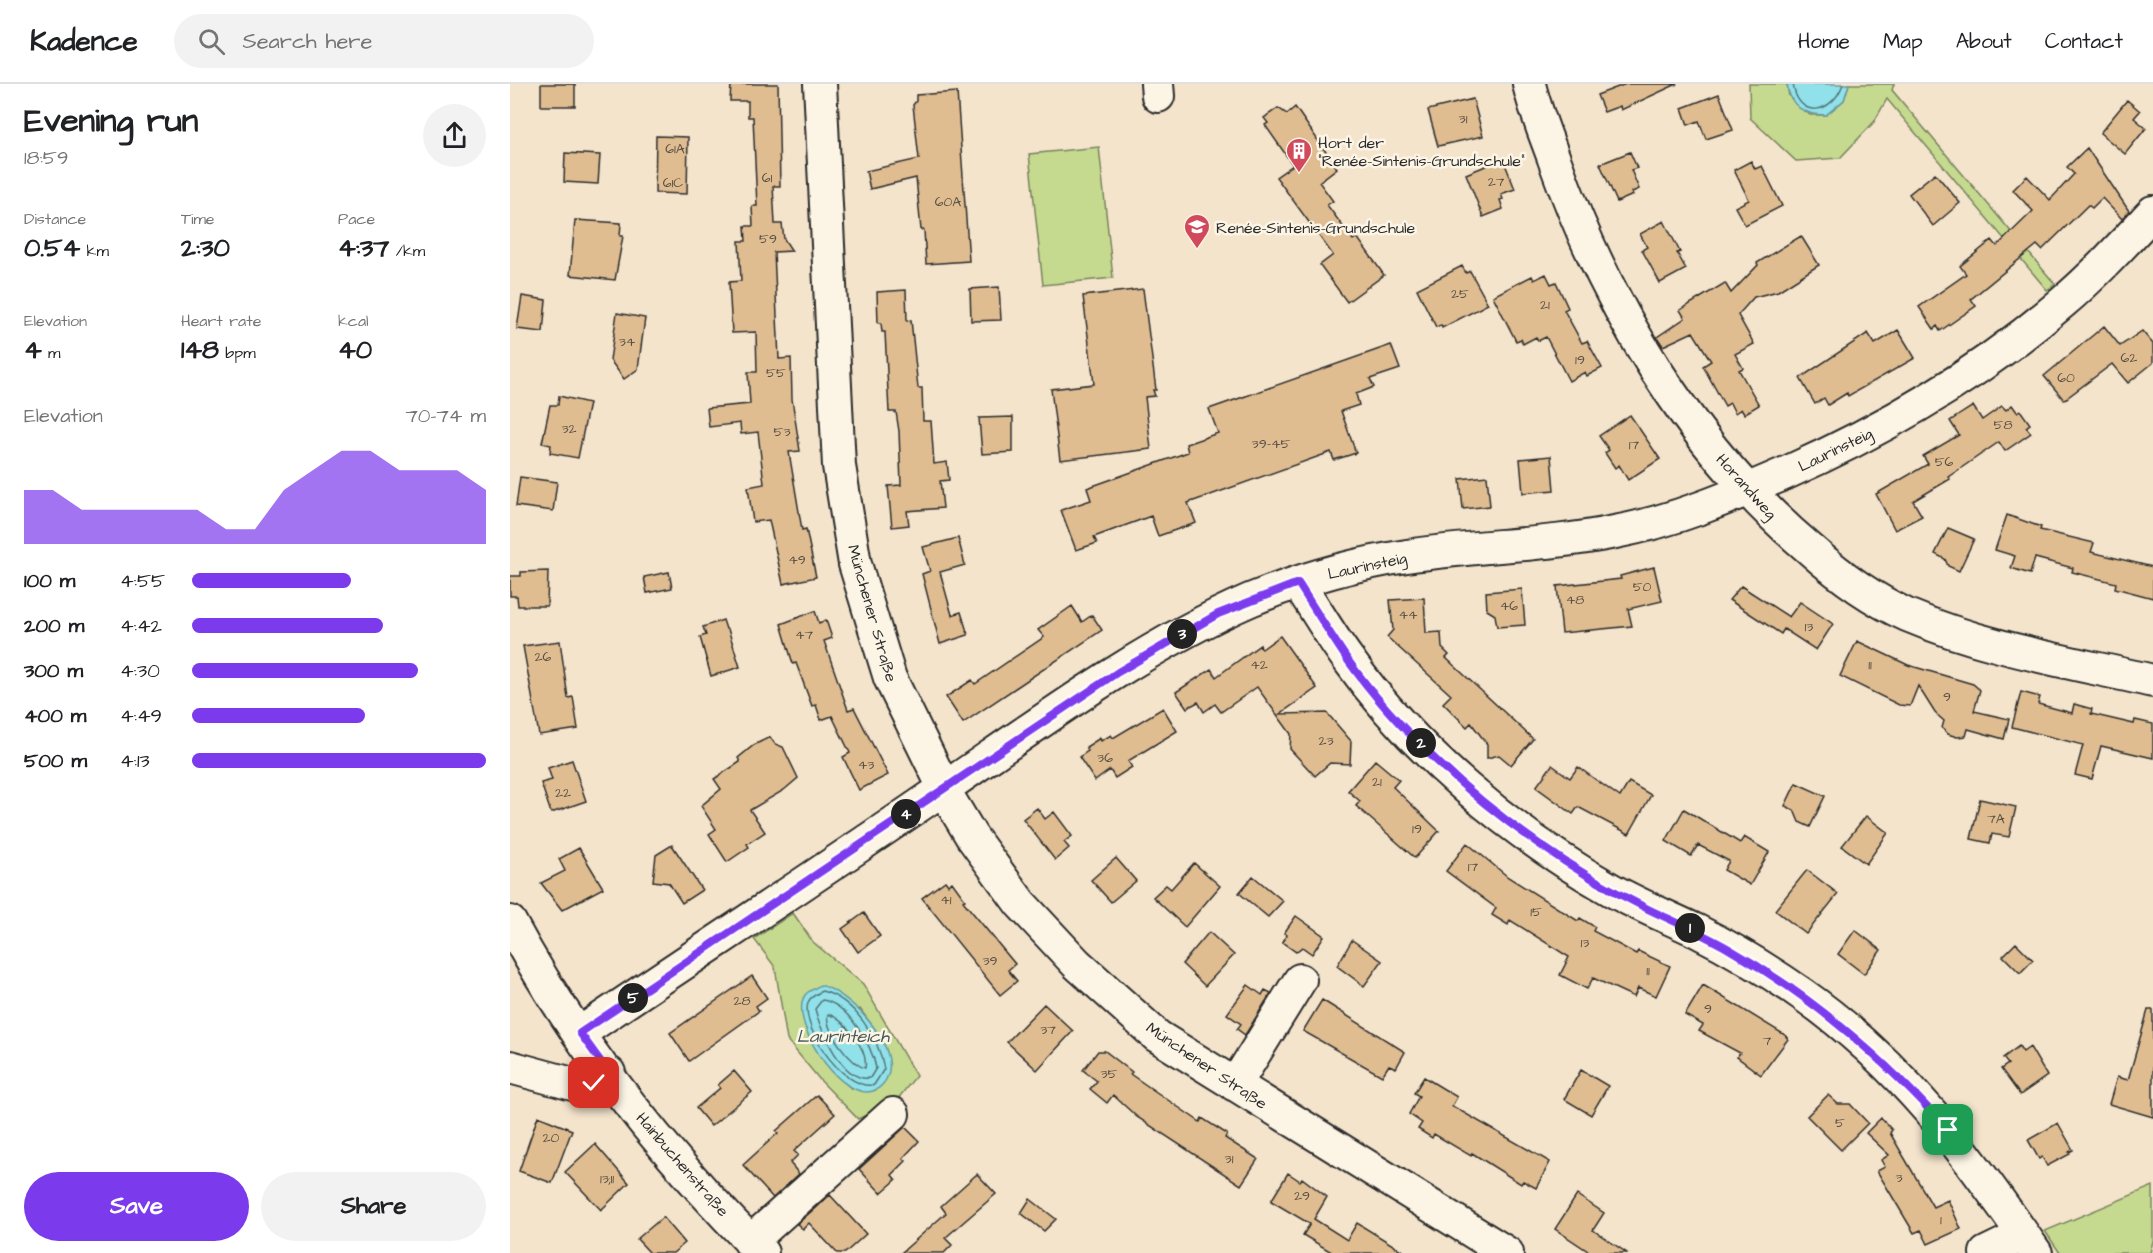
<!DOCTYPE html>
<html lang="en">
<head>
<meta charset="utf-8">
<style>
	body { margin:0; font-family:"Architects Daughter",sans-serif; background:#f2f2f2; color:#202124; height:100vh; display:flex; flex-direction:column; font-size:22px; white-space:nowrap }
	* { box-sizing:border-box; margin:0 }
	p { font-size:20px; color:#757577 }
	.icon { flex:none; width:33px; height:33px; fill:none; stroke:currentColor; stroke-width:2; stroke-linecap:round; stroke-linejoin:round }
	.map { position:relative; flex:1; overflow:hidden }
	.panel { display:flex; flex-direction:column; background:#fff; width:510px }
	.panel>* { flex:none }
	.pin { position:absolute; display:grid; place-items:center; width:51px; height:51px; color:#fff; margin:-26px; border-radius:12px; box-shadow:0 3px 9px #0006 }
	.km { position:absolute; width:30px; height:30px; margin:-15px; border-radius:50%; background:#222; color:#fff; font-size:16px; line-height:30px; text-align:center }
	.round { display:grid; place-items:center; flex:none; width:63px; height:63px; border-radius:32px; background:#f2f2f2 }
	.headline { display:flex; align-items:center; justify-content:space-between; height:102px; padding:0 24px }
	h1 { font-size:33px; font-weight:700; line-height:45px }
	.stats { display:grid; grid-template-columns:repeat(3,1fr); gap:9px; height:102px; padding:6px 24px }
	.stats div { display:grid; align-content:center }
	.stats b { font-size:26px; font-weight:700 }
	.stats small { font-size:16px; font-weight:400 }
	.stats p { font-size:16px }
	.chart { height:168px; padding:12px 24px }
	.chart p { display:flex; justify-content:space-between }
	.chart svg { width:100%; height:108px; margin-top:6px; fill:#7c3aed; opacity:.7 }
	.primary-button { display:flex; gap:12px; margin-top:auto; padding:12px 24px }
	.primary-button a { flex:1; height:69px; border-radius:36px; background:#7c3aed; color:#fff; font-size:24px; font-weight:700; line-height:69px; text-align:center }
	.primary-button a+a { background:#f2f2f2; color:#202124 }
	ul { padding:0 24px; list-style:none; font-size:20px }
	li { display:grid; grid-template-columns:96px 72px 1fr; align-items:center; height:45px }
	li i { height:15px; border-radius:8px; background:#7c3aed }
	header { display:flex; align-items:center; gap:36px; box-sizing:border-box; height:84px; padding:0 30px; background:#fff; border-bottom:2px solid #e0e0e0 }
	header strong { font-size:28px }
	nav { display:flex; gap:33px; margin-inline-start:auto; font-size:21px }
	.search { width:420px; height:54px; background:#f2f2f2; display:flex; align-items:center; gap:15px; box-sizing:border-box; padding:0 21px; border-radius:33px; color:#757577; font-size:22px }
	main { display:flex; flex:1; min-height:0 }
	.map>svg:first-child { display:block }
	.green { fill:#c5da8f; stroke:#78825d; stroke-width:1.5; fill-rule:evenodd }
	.water { fill:#90e1ea; stroke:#68989e; stroke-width:1.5 }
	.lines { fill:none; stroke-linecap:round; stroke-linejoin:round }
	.shore { stroke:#537477; stroke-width:1.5 }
	.building { fill:#e0bd91; stroke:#2b2b2b; stroke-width:1.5 }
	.minor-casing { stroke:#2b2b2b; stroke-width:36 }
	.minor { stroke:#fcf5e5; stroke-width:32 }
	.route-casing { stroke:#fff; stroke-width:12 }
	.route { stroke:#7c3aed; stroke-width:8 }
	.labels { text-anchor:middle; stroke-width:5; stroke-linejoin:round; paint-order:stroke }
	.number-label { font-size:14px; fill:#585044 }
	.poi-label { font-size:16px; fill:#2b2b2b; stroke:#fcf5e5; text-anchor:start }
	.street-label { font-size:16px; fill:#2b2b2b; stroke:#fcf5e5 }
	.water-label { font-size:18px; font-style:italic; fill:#44585b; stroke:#fcf5e5 }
</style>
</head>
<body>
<header>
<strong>Kadence</strong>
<div class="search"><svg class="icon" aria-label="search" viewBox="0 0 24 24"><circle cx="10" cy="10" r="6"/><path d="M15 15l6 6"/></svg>Search here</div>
<nav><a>Home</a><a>Map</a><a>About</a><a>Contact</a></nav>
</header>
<main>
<section class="panel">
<div class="headline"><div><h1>Evening run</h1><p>18:59</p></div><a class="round"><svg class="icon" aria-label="share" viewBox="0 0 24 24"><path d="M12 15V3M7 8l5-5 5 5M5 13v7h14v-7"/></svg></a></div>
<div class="stats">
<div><p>Distance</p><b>0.54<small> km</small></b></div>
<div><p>Time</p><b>2:30</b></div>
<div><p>Pace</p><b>4:37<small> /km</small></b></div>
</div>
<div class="stats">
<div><p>Elevation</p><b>4<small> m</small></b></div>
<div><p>Heart rate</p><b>148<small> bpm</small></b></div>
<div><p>kcal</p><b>40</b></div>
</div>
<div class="chart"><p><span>Elevation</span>70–74 m</p>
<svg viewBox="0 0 160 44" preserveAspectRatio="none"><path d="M0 44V22L10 22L20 30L30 30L40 30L50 30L60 30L70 38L80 38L90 22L100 14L110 6L120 6L130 14L140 14L150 14L160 22V44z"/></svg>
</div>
<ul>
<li><b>100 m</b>4:55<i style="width:54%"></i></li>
<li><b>200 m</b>4:42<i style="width:65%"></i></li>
<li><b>300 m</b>4:30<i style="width:77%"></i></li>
<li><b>400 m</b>4:49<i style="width:59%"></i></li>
<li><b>500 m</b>4:13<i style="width:100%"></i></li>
</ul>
<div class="primary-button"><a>Save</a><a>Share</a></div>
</section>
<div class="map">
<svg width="1643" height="1169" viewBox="0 0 1643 1169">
	<rect width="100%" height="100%" fill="#f4e4cc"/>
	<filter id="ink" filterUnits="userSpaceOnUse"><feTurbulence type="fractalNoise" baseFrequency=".0167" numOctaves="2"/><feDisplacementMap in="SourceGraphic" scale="12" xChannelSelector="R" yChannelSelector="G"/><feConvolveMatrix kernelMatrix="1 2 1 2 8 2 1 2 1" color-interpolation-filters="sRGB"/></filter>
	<g filter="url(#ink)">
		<path class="green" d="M1239 0H1277L1279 12 1300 31H1316L1334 16 1339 0H1384L1382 6 1545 200 1537 206 1377 15 1364 38 1330 74 1286 77 1240 34Z
			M589 63 603 194 533 201 519 70Z
			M283 829 303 858 353 900 406 992 387 1016 348 1035 310 996 277 956 265 883 244 855ZM350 925 369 951 377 969 342 1005C321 988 308 970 296 946Z
			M1643 1102V1157L1640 1169H1550L1535 1147Z"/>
		<path class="water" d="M1277 0H1339L1334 16 1316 31C1294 31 1280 23 1277 0Z
			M310 901C340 908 399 969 373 1000 342 1036 276 939 295 911 298 907 306 904 310 901Z"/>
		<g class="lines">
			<path class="shore" d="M1283 0C1288 36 1322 31 1333 0
				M312 907C344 915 369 954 374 985L364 1001C332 1007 285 936 300 915 303 912 308 909 312 907Z
				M312 916C337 919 362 961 366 984L360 994C333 999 310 945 305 925Z
				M318 930C334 935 359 966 355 984 341 981 313 944 318 930Z"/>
		</g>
		<path class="building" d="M31 0H65V22H31Z
			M221 0H268L270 102H263L265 140H272L274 155 282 167 264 168 269 275 281 274 282 315 290 367 279 368 292 446 296 445 306 493 273 500 259 436 243 438 238 403 254 400 248 348 231 350 230 339 199 343 197 324 240 320 238 288H247L246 248 222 249 219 198 231 197 229 157H236L235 142H243L242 122H247L243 33H238V17H220Z
			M1116 0H1167L1111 26 1110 22 1094 28 1087 11Z
			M447 8 459 177 416 180 414 146H411L406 94 360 105 356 87 409 75 403 21 406 17V11Z
			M1209 10 1223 46 1196 55 1189 37 1178 41 1172 24Z
			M963 15 973 52 928 62 918 26Z
			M1617 16 1630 27 1624 34 1636 44 1615 70 1590 49Z
			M785 23 827 84 809 98 823 117 817 121 843 156 847 153 874 191 837 218 810 181 823 171 766 93 783 81 755 41 758 39 754 34 768 24 777 30Z
			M146 52 178 53 177 110 145 109Z
			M1577 64 1619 127 1612 135 1592 114 1582 124 1578 121 1532 166 1527 161 1461 215 1466 222 1430 247 1427 242 1424 245 1409 223 1456 190 1450 182 1482 156 1487 162 1523 127 1503 106 1517 92 1540 116 1564 90 1557 83Z
			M1120 68 1127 84 1121 86 1129 105 1122 108 1123 111 1107 118 1090 80Z
			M55 69 90 71 88 100 54 98Z
			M993 75 1005 105 991 110 993 115 990 116 993 125 973 133 956 90Z
			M1241 77 1245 85 1252 82 1272 122 1235 141 1225 123 1239 116 1224 86Z
			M1425 89 1450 119 1423 142 1399 110Z
			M65 136 111 139 110 152H113L105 196 60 191Z
			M1154 137 1170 168 1167 169 1176 185 1150 199 1132 166 1137 163 1130 150Z
			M1291 152 1309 181 1268 207 1244 213 1228 231 1244 260 1225 270 1233 284 1229 286 1249 321 1234 330 1231 325 1225 329 1220 319 1215 322 1193 282 1201 277 1183 248 1153 262 1147 253 1175 234 1170 226 1215 199 1221 209 1248 181 1247 179Z
			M952 182 956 189 960 187 978 220 932 244 931 241 926 243 907 205Z
			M1036 190 1041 200 1046 198 1058 224 1054 226 1072 259 1077 257 1092 284 1077 292 1075 288 1059 297 1036 253 1028 257 1026 253 1013 260 1011 255 1006 257 983 212 1022 192 1024 196Z
			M489 203 491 236 461 237 460 205Z
			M633 205 646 306H643L645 312 635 313 641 365 550 376 541 305 584 300 573 212Z
			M396 206 397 237 401 236 408 304H412L413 337H421L424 380 437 378 439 396 430 397 433 424 397 427 399 441 382 443 378 402 391 401 389 347 386 328H379L375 248H372L371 239H368L367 208Z
			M12 212 36 216 33 248 7 245Z
			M107 229 135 234 128 285 114 295 100 276Z
			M1594 242 1610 262 1632 247 1643 260V279L1618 299 1602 280 1554 316 1534 292Z
			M1388 246 1405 274 1338 312 1337 309 1318 321 1314 314 1305 320 1290 294 1358 249 1365 260Z
			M881 261 890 285 860 295 864 303 846 310 849 321 831 327 846 369 824 376 821 368 678 419 686 439 648 452 641 432 584 453 587 459 566 466 551 426 581 416 577 404 678 368 676 360 708 349 699 325Z
			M49 312 79 319 68 374 40 369 41 361 32 359 40 321H48Z
			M1502 321 1507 328 1510 326 1520 340 1516 343 1521 349 1495 367 1489 358 1438 393 1440 395 1403 417 1412 432 1385 446 1366 410 1418 380 1413 372 1449 351 1440 337 1449 331 1463 322 1472 336 1492 322 1496 326Z
			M1120 331 1150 375 1118 396 1109 381 1105 384 1095 369 1099 366 1089 352Z
			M503 333V368L472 370 469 334Z
			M1041 372 1044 406 1013 409 1010 375Z
			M977 392 980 422 953 425 950 395Z
			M10 393 47 398 43 427 6 422Z
			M1497 431 1531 443 1530 446 1584 459 1581 468 1643 483V514L1605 504 1606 499 1562 488 1563 484 1525 474 1520 490 1501 484 1505 472 1485 466Z
			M1438 444 1464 455 1449 487 1438 482 1435 475 1425 470Z
			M448 454 455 481 430 488 442 531 451 528 458 551 430 560 412 490 420 487 413 463Z
			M1144 483 1152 517 1118 525 1122 542 1052 549 1047 502 1111 495 1110 492Z
			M38 487 37 522H8L7 512H0V492H11V488Z
			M159 488 162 504 137 509 134 493Z
			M1231 502 1279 533 1290 518 1323 540 1306 566 1274 545 1271 550 1219 516Z
			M1012 505 1015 541 987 543 985 531 977 526 976 508Z
			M914 514 916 549 931 548 932 564 939 571 936 574 1023 655 1001 681 989 671 977 674V660L961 639 957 643 933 619 941 611 877 553 883 546 880 516Z
			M562 522 572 538 582 531 592 546 453 639 436 613 462 596 465 600 534 553 528 546Z
			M305 527 309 539 316 536 322 554 314 557 338 626 344 624 378 691 349 706 333 673 340 669 322 632 311 636 306 621 302 622 286 579 283 580 271 540Z
			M213 536 216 545H218L230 583 201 592 190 553 196 551 193 543Z
			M770 552 807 604 770 630 817 629 841 657 840 680 820 679 805 692 780 665 781 650 747 603 711 628 705 620 694 628 688 618 677 624 666 608 701 585 706 593 750 561 752 565Z
			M50 557 58 614 63 613 68 645 29 651 13 562Z
			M1347 557 1398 581 1463 600 1470 606 1464 627 1499 635 1494 655 1458 645 1456 652 1447 653 1438 650 1432 644 1434 637 1425 629 1408 602 1400 622 1389 621 1330 592Z
			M1511 608 1530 613 1528 620 1562 629 1564 620 1582 625 1581 630 1624 640 1625 636 1643 640V674L1591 662 1582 695 1565 691 1573 661 1502 643Z
			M653 624 667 647 618 677 622 683 605 694 600 686 585 697 569 673 578 667 576 663 590 654 591 657 601 651 603 654Z
			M260 653 265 660 273 663 288 694 274 706 240 726 255 748 237 760 239 763 217 778 199 750 206 745 191 722 211 705 204 695 230 678 228 674 244 661Z
			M62 676 76 717 41 729 31 699 42 696 38 684Z
			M865 676 889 696 883 703 929 747 905 774 846 722 850 717 838 707Z
			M1042 681 1060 694 1068 683 1110 713 1119 698 1141 711 1119 750 1068 723 1063 730 1026 703Z
			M1286 699 1315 712 1300 743 1289 738 1284 726 1275 722Z
			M1470 715 1506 723 1499 753 1482 750 1480 759 1461 755Z
			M527 724 535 735 544 728 562 752 554 758 559 764 545 776 513 735Z
			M1174 725 1230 759 1234 753 1259 768 1240 801 1214 786 1219 777 1188 761 1181 772 1156 757Z
			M1356 732 1378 749 1356 780 1332 762Z
			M957 759 998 793 1068 837 1070 834 1085 843 1083 847 1126 870 1128 867 1160 882 1146 912 1128 904 1124 913 1083 894 1077 905 1050 891 1059 873 1000 836 998 841 982 831 986 824 936 787Z
			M162 761 192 806 172 819 159 799 143 797 146 771Z
			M69 764 93 804 52 826 31 799 55 787 49 775Z
			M606 774 626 797 601 818 581 796Z
			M684 779 710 802 675 843 643 813 656 801 661 805Z
			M1297 786 1328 810 1296 850 1265 826Z
			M743 792 773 817 758 833 729 809Z
			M435 797 438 801 442 798 455 816 453 817 505 880 498 886 507 897 490 911 412 814Z
			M354 829 370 852 348 868 332 845Z
			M786 832 814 852 802 870 792 863 786 868 772 858 777 851 774 849Z
			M1345 846 1371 866 1354 890 1328 870Z
			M699 848 724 871 695 902 672 880Z
			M842 856 872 877 854 902 827 882Z
			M1506 859 1523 876 1510 889 1493 872Z
			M242 892 257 914 246 922 249 927 179 977 160 949Z
			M738 901 752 911 755 906 761 909 735 951 727 945 731 940 717 930Z
			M1193 901 1275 951 1278 955 1251 991 1227 973 1230 969 1189 947 1193 941 1175 931Z
			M812 916 895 968 886 984 879 981 872 992 793 947Z
			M534 920 563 947 527 986 497 958Z
			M1638 926H1643V1033L1599 1020 1607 993 1618 996Z
			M1509 962 1513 968 1520 963 1537 992 1510 1011 1491 985 1498 980 1493 974Z
			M588 967H595L622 988 620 990 690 1038 692 1034 717 1050 715 1054 748 1075 731 1101 627 1033 603 1011 597 1019 580 1005 587 997 573 986Z
			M1071 986 1098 1002 1081 1031 1054 1015Z
			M224 987 242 1008 201 1042 186 1024 210 1004 208 1001Z
			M914 993 947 1013 942 1022 1040 1078 1026 1104 1013 1097 1011 1100 962 1069 961 1072 924 1050 922 1054 908 1045 912 1039 899 1030 909 1012 904 1009Z
			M307 1011 325 1030 284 1067 288 1071 280 1079 289 1090 263 1114 233 1081 268 1049 266 1047Z
			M1318 1011 1328 1020H1340L1358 1039 1331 1066 1297 1032Z
			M28 1032 62 1046 42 1099 9 1087Z
			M1371 1034 1382 1046 1380 1049 1423 1123 1438 1116 1451 1145 1418 1160 1411 1146 1404 1149 1367 1087 1375 1083 1371 1076 1379 1071 1356 1049Z
			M1548 1039 1563 1066 1559 1068 1560 1070 1537 1082 1532 1073 1529 1075 1518 1056Z
			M395 1043 409 1057 393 1074 396 1077 382 1091 386 1096 371 1109 349 1085Z
			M85 1060 119 1099 91 1126 55 1088Z
			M778 1089 790 1097 792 1094 817 1113 804 1135 837 1156 847 1139 896 1169H823L793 1151 800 1140 761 1117Z
			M467 1090 486 1110 435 1154 442 1161 434 1169H391L436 1129 431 1122Z
			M320 1111 356 1150 335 1169H327L299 1139 293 1145 287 1140Z
			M1067 1111 1094 1129 1083 1146 1117 1169H1081L1045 1145Z
			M520 1115 546 1135 534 1147 511 1129Z
			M153 1133 175 1159 163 1169H140L127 1155Z"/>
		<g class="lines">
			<defs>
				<path id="minor" d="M310 0 329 382 345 480 380 594 441 718 462 753 510 819 567 880 647 952 997 1169
					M647 0 648 12
					M1019 0C1025 26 1035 50 1044 75 1097 223 1180 364 1301 466 1329 491 1362 515 1397 531 1475 564 1560 578 1643 597
					M788 499C805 524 820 551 838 575 905 669 1000 748 1100 805 1128 821 1158 833 1187 847 1223 865 1259 887 1292 910 1393 981 1457 1069 1526 1169
					M0 838C65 959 155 1072 252 1169
					M70 949C185 871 302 795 417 716 519 647 627 565 740 516 791 495 843 480 897 472 966 461 1036 462 1105 448 1164 437 1221 413 1276 389 1375 345 1471 289 1553 218 1585 191 1614 159 1643 128
					M0 983 66 1001 84 999 99 989
					M725 1001 790 896
					M240 1158 383 1030
					M1476 1169 1513 1151"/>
			</defs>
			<use href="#minor" class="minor-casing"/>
			<use href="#minor" class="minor"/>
		</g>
	</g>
	<g class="lines" filter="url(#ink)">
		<defs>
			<path id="route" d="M84 999 99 989 70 949 608 588 708 530 788 499C804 524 820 550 837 575 886 644 959 712 1029 760 1063 784 1100 806 1138 825 1165 838 1193 850 1219 865 1303 913 1373 973 1438 1046"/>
		</defs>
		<use href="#route" class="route-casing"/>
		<use href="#route" class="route"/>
	</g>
	<defs>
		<symbol id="building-pin" viewBox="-11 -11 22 30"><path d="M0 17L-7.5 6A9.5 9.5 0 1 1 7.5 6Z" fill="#d1495b" stroke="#fcf5e5"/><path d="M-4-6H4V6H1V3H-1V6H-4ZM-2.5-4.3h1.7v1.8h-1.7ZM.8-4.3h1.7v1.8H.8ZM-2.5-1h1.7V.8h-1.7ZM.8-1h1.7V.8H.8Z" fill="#fff"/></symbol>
		<symbol id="school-pin" viewBox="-11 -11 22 30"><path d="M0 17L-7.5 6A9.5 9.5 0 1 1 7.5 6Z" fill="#d1495b" stroke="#fcf5e5"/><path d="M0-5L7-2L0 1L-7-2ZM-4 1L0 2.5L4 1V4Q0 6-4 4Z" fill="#fff"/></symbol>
	</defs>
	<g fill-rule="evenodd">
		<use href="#building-pin" x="774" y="52" width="30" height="40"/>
		<use href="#school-pin" x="672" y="128" width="30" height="40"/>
	</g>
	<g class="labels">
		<g class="number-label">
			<text x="953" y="39">31</text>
			<text x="165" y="69">61A</text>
			<text x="257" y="98">61</text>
			<text x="986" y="102">27</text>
			<text x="163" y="103">61C</text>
			<text x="438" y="122">60A</text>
			<text x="258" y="159">59</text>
			<text x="950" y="214">25</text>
			<text x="1035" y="225">21</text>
			<text x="117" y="262">34</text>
			<text x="1619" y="278">62</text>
			<text x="1070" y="280">19</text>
			<text x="266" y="293">55</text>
			<text x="1556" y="298">60</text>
			<text x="1493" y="345">58</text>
			<text x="59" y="349">32</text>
			<text x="272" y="352">53</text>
			<text x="761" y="364">39-45</text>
			<text x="1124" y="365">17</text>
			<text x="1434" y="382">56</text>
			<text x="287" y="480">49</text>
			<text x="1132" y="507">50</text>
			<text x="1065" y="520">48</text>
			<text x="999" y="526">46</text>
			<text x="898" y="535">44</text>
			<text x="1299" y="547">13</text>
			<text x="294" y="555">47</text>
			<text x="33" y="577">26</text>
			<text x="749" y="585">42</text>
			<text x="1360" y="585">11</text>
			<text x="1437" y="617">9</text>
			<text x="816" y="661">23</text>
			<text x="595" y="678">36</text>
			<text x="356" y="685">43</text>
			<text x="867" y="702">21</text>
			<text x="53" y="713">22</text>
			<text x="1486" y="739">7A</text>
			<text x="907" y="749">19</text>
			<text x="963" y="787">17</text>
			<text x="436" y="820">41</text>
			<text x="1026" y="832">15</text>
			<text x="1075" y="863">13</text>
			<text x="480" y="881">39</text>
			<text x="1138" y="891">11</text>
			<text x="232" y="921">28</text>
			<text x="1198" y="929">9</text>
			<text x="538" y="950">37</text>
			<text x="1257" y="961">7</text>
			<text x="599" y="994">35</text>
			<text x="1330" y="1043">5</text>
			<text x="41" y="1058">20</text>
			<text x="719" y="1079">31</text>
			<text x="1389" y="1098">3</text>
			<text x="97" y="1099">13;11</text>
			<text x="792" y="1116">29</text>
			<text x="1431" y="1140">1</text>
		</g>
		<g class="poi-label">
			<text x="808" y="64">Hort der<tspan x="808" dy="18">"Renée-Sintenis-Grundschule"</tspan></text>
			<text x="706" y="149">Renée-Sintenis-Grundschule</text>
		</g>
		<g class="street-label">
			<text transform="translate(1325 365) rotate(-26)" y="6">Laurinsteig</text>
			<text transform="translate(1237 402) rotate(48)" y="6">Horandweg</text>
			<text transform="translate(857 481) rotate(-12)" y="6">Laurinsteig</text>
			<text transform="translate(363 529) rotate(74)" y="6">Münchener Straße</text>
			<text transform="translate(697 981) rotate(34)" y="6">Münchener Straße</text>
			<text transform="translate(173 1080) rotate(49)" y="6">Hainbuchenstraße</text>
		</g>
		<g class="water-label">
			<text x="333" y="958">Laurinteich</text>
		</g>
	</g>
</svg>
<div class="pin" style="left:1438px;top:1046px;background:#1e9e55"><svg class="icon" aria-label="arrive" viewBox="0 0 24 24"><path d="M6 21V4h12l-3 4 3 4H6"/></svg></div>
<div class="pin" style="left:84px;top:999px;background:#d93025"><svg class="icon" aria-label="check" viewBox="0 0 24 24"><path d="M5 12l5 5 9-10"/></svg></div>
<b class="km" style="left:1180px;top:844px">1</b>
<b class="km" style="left:911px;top:659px">2</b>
<b class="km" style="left:672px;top:550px">3</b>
<b class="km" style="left:396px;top:730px">4</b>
<b class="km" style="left:123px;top:914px">5</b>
</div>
</main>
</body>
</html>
